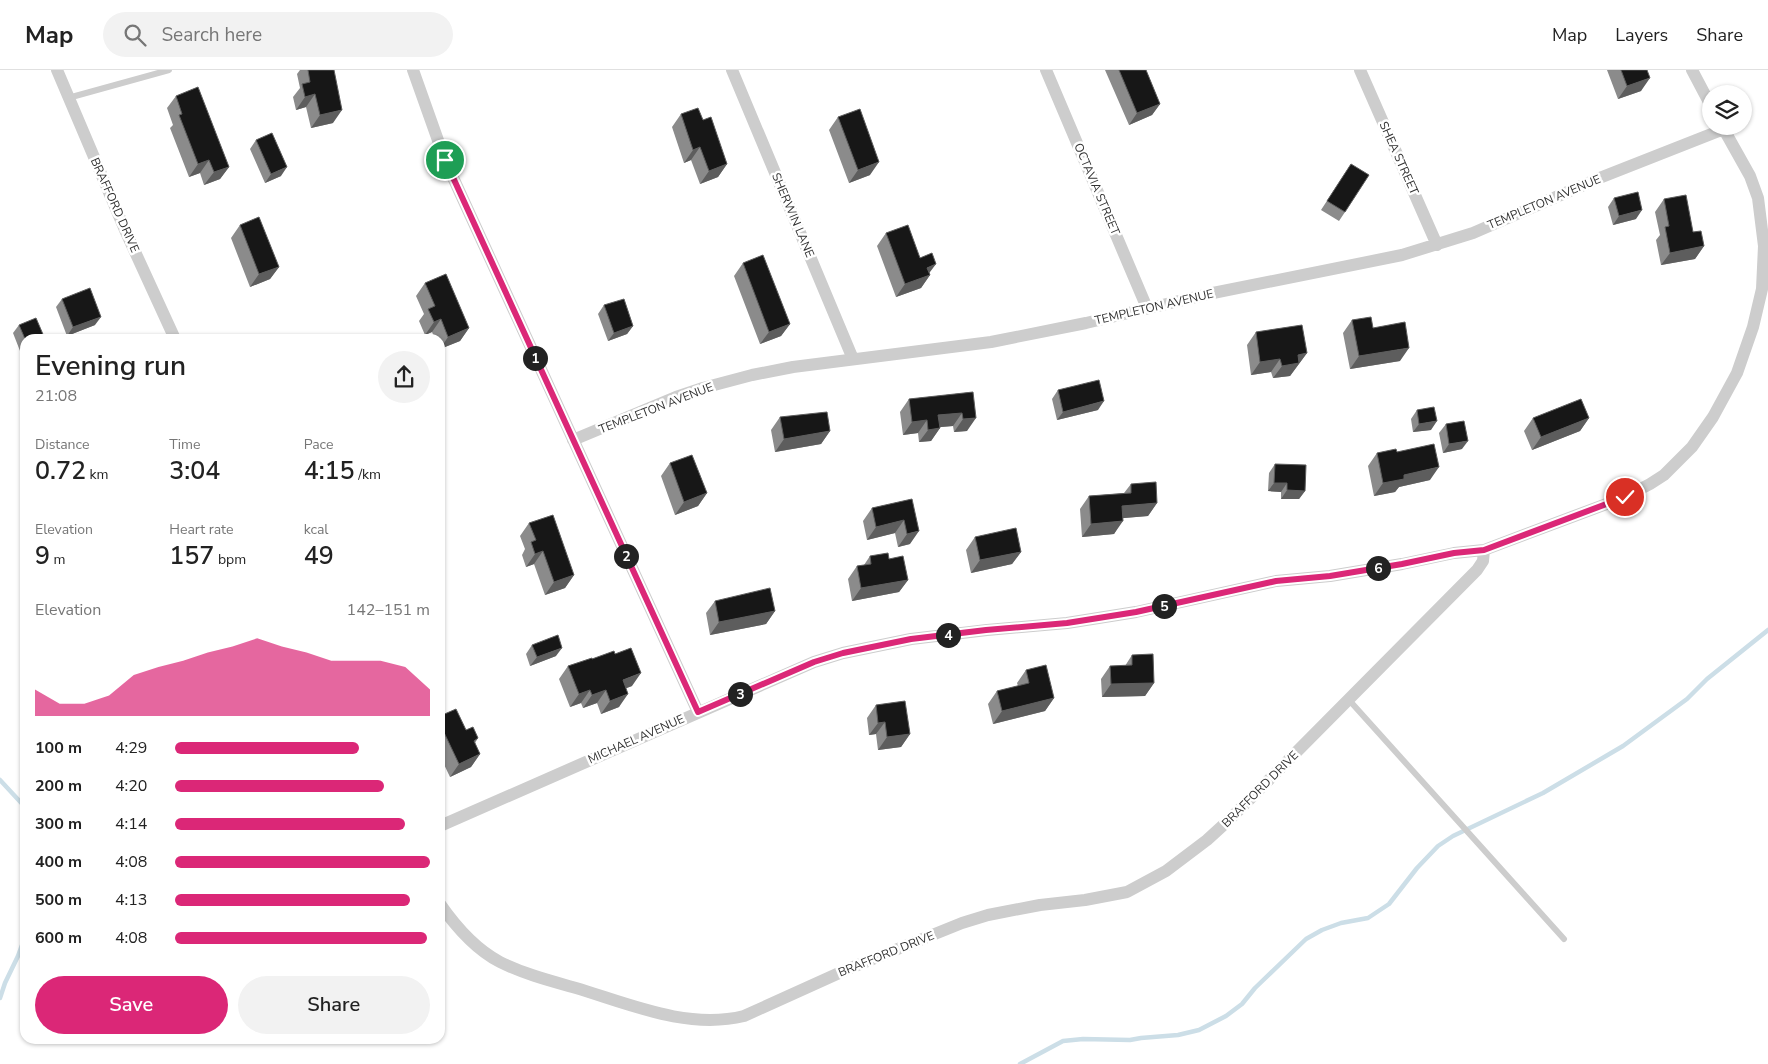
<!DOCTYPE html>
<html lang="en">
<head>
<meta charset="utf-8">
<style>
	body { margin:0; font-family:"Nunito Sans",sans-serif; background:#f2f2f2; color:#222; height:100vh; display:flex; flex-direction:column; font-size:19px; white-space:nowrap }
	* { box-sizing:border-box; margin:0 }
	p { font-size:16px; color:#767676 }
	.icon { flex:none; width:28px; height:28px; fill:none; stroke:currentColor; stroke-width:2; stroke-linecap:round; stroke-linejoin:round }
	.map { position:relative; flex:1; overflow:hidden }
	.drawer { position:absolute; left:20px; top:264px; width:425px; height:710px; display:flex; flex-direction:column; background:#fff; border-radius:15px; box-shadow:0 1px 4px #0004 }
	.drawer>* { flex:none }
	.buttons { position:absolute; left:1702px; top:15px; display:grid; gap:10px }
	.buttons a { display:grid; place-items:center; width:50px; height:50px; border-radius:50%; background:#fff; box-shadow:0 1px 4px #0004; font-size:25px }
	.pin { position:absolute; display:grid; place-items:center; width:42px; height:42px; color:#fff; margin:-21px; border:2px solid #fff; border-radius:50%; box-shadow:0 1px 5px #0007 }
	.km { position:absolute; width:25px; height:25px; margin:-12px; border-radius:50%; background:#222; color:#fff; font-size:14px; line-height:25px; text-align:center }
	.round { display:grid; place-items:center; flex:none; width:52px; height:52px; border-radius:26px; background:#f2f2f2 }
	.overview { display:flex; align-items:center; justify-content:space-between; height:85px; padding:0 15px }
	h1 { font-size:28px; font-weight:600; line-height:38px }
	.figures { display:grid; grid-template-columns:repeat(3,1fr); gap:8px; height:85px; padding:5px 15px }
	.figures div { display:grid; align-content:center }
	.figures b { font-size:25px; font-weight:600 }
	.figures small { font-size:14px; font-weight:400 }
	.figures p { font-size:14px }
	.chart { height:140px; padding:10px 15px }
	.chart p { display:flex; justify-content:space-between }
	.chart svg { width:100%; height:90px; margin-top:5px; fill:#db2777; opacity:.7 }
	.primary-button { display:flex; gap:10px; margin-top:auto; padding:10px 15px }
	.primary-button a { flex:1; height:58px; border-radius:30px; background:#db2777; color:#fff; font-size:20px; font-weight:600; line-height:58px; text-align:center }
	.primary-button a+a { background:#f2f2f2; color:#222 }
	ul { padding:0 15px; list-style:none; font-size:16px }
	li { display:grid; grid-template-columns:80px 60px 1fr; align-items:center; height:38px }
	li i { height:12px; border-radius:6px; background:#db2777 }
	header { display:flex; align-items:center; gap:30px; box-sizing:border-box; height:70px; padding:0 25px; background:#fff; border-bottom:1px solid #e0e0e0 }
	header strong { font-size:24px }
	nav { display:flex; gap:28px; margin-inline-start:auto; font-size:18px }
	.search { width:350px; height:45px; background:#f2f2f2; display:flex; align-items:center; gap:12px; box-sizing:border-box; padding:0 18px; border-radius:28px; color:#767676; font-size:19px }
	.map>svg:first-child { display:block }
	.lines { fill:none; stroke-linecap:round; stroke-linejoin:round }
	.stream { stroke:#ccdee7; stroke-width:4.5 }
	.lane { stroke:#cdcdcd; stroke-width:6 }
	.street { stroke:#cdcdcd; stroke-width:12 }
	.wall { fill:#8b8b8b }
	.shaded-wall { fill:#5d5d5d }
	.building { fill:#171717; stroke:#5d5d5d }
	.route-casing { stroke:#fff; stroke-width:10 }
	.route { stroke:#db2777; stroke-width:6 }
	.labels { text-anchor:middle; stroke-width:5; stroke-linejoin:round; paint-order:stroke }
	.street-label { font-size:12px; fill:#303030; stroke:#fff }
</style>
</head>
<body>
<header>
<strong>Map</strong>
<div class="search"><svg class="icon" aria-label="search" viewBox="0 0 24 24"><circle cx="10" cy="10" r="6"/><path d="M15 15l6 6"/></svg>Search here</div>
<nav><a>Map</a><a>Layers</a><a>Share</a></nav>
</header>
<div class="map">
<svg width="1768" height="994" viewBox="0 0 1768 994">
	<rect width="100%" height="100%" fill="#fff"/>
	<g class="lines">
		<path class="stream" d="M0 710 25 737
			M0 928 5 913 18 886 25 867
			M1020 994 1063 971 1083 969 1130 970 1141 968 1178 965 1199 960 1226 946 1242 934 1255 918 1306 869 1322 860 1341 853 1368 848 1389 834 1417 798 1438 776 1453 766 1543 723 1623 676 1687 629 1707 609 1768 560"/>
		<path class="lane" d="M68 28 169 0
			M1349 630 1564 869"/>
		<path class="street" d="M57 0 125 160 175 269
			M413 0 445 90 698 642
			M732 0 853 289
			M1046 0 1147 238
			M1360 0 1437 175
			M1692 0 1711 36
			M573 370 676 327 703 318 752 305 793 297 991 272 1086 253 1213 223 1402 185 1473 163 1602 107 1724 59
			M440 756 814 592 843 583 911 569 987 560 1067 553 1136 542 1276 511 1330 506 1402 494 1454 483 1484 480 1625 427 1650 414 1664 405 1692 377 1713 347 1737 303 1753 257 1762 219 1764 176 1758 128 1750 106 1722 56
			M440 834C456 857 475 879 500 892 524 904 551 911 576 918 629 934 688 960 744 946L848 899 962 853 988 845 1040 835 1085 830 1127 822 1166 801 1207 770 1230 749 1477 500 1483 491 1484 480"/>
	</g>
	<path class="wall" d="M300 0H334L333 53 311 58 306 37 296 40 293 27 300 18 297 4Z
		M1105 0H1146L1160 34 1152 45 1129 55Z
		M1607 0H1647L1641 21 1618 29Z
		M176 26 229 97 220 109 204 115 200 103 189 107 170 58 173 55 167 38Z
		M681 44 727 94 718 107 700 114 691 90 684 93 672 57Z
		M838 47 870 105 849 113 829 60Z
		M256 70 281 106 265 113 250 79Z
		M1351 94 1345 142 1339 151 1321 140Z
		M1614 128 1636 149 1613 155 1608 137Z
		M1664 129 1704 176 1695 189 1661 195 1656 170 1660 165 1655 142Z
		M240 155 279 197 270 209 250 217 231 168Z
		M886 163 920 188 930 205 921 218 896 227 877 176Z
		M743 193 790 254 781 266 760 274 734 206Z
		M425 213 469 258 460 271 440 279V269H435L432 262 425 265 419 251 424 244 416 226Z
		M62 229 95 255 67 266 56 237Z
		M604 235 633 256 627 264 608 271 598 244Z
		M1352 250 1373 258 1400 291 1350 299 1343 263Z
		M19 255 25 269V284L22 286 13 263Z
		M1256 262 1307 283 1290 306 1273 308 1271 302 1251 305 1247 275Z
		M1058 320 1098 340 1057 350 1052 329Z
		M973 322 967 361 954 362 953 356 940 357V358L931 371 919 372 918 363 903 365 900 342 909 329Z
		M1417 340 1431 360 1413 362 1411 349Z
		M780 347 830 361 821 374 775 382 771 360Z
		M1533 348H1589L1580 361 1532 380 1524 361Z
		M1446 354 1462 379 1443 383 1439 363Z
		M1397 382 1430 410 1399 417 1395 422 1374 426 1368 396 1377 383Z
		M670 393 707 423 698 436 675 445 661 406Z
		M1275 394 1305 421 1299 429H1281V422L1268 421 1269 403Z
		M1131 414 1157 433 1148 446 1123 448 1114 464 1082 467 1080 439 1089 426 1124 423Z
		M912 429 910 474 898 477 895 463 867 470 863 451 872 438Z
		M529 453 574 505 565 518 545 525 534 494 526 497 522 485 525 479 520 466Z
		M975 467 1021 482 1012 494 971 503 966 480Z
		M870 486 889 489 908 510 899 522 852 531 848 509 857 496 864 495Z
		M715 531 775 541 766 554 710 565 706 543Z
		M532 575 556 586 530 596 526 584Z
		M1132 585 1154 613 1145 626 1102 627 1101 609 1110 596H1125Z
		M592 589 632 616 626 618 619 637 601 644 597 633 583 638 581 633 570 637 559 609 568 596Z
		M1026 600 1054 628 1045 641 993 654 988 634 997 621 1018 616 1017 613Z
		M876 635 910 664 901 677 878 680 876 664 869 665 867 648Z
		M440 646 466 660 478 668 475 673 480 684 471 697 450 707 440 686Z"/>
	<path class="shaded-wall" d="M1650 8 1641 21 1618 29 1627 16Z
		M315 24 306 37 296 40 305 27Z
		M1160 34 1152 45 1129 55 1137 43Z
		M342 40 333 53 311 58 320 45Z
		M700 77 691 90 684 93 693 80Z
		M209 90 200 103 189 107 198 94Z
		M879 92 870 105 849 113 858 100Z
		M727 94 718 107 700 114 709 101Z
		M229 97 220 109 204 115 214 102Z
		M287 97 281 106 265 113 271 104Z
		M1642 140 1636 149 1613 155 1619 146Z
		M1704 176 1695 189 1661 195 1670 183Z
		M936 194 927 206 930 205 921 218 896 227 905 214 927 198Z
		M279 197 270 209 250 217 259 204Z
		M101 247 95 255 67 266 73 257Z
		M441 249 432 262 425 265 434 252Z
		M790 254 781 266 760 274 769 262Z
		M633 256 627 264 608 271 614 263Z
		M469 258 460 271 440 279 448 267Z
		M1409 278 1400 291 1350 299 1359 286Z
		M1307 283 1290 306 1273 308 1282 296 1298 285Z
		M1280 289 1271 302 1251 305 1260 292Z
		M1104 331 1098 340 1057 350 1063 342Z
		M962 343 953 356 929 358 938 345Z
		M976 348 967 361 954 362 963 349Z
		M1589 348 1580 361 1532 380 1541 367Z
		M927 350 918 363 903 365 912 352Z
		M1437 351 1431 360 1413 362 1419 354Z
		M940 358 931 371 919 372 928 360Z
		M830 361 821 374 775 382 784 369Z
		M1468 371 1462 379 1443 383 1449 374Z
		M1439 397 1430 410 1399 417 1395 422 1374 426 1383 413 1404 405Z
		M1274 413H1287L1281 422 1268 421Z
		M1287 420 1305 421 1299 429H1281Z
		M707 423 698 436 675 445 684 432Z
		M1157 433 1148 446 1113 449 1122 436Z
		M904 450 895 463 867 470 876 457Z
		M1123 451 1114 464 1082 467 1091 454Z
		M919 461 910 474 898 477 907 464Z
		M543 481 534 494 526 497 535 484Z
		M1021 482 1012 494 971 503 980 490Z
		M574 505 565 518 545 525 554 512Z
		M908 510 899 522 852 531 861 518Z
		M775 541 766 554 710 565 719 552Z
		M562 578 556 586 530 596 537 587Z
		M641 603 632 616 614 623 623 610Z
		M1154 613 1145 626 1102 627 1111 614Z
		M590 620 581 633 570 637 579 624Z
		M606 620 597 633 583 638 592 625Z
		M628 624 619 637 601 644 610 631Z
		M1054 628 1045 641 993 654 1002 641Z
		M885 652 876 664 869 665 878 653Z
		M910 664 901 677 878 680 887 667Z
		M480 684 471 697 450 707 459 694Z"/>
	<path class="building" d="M308 0H334L342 40 320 45 315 24 305 27 302 14 310 12Z
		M1119 0H1146L1160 34 1137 43Z
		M1621 0H1647L1650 8 1627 16Z
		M198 17 229 97 214 102 209 90 198 94 179 45 182 44 176 26Z
		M698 38 703 50 711 47 727 94 709 101 700 77 693 80 681 44Z
		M860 39 879 92 858 100 838 47Z
		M272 63 287 97 271 104 256 70Z
		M1351 94 1369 105 1345 142 1327 131Z
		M1638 122 1642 140 1619 146 1614 128Z
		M1686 125 1693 162 1701 161 1704 176 1670 183 1665 157 1669 156 1664 129Z
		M259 147 279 197 259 204 240 155Z
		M908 155 920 188 932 183 936 194 927 198 930 205 905 214 886 163Z
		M763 185 790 254 769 262 743 193Z
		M446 204 469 258 448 267 441 249 434 252 428 239 435 236 425 213Z
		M90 218 101 247 73 257 62 229Z
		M624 229 633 256 614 263 604 235Z
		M1371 247 1373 258 1405 252 1409 278 1359 286 1352 250Z
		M36 248 45 269H25L19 255Z
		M1302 255 1307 283 1298 285 1299 293 1282 296 1280 289 1260 292 1256 262Z
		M1099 310 1104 331 1063 342 1058 320Z
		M973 322 976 348 963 349 962 343 938 345 940 358 928 360 927 350 912 352 909 329Z
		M1581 329 1589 348 1541 367 1533 348Z
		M1434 337 1437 351 1419 354 1417 340Z
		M827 342 830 361 784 369 780 347Z
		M1464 351 1468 371 1449 374 1446 354Z
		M1434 374 1439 397 1404 405V409L1383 413 1377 383 1396 379 1397 382Z
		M692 385 707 423 684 432 670 393Z
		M1275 394 1306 395 1305 421 1287 420V413H1274Z
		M1156 412 1157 433 1122 436 1123 451 1091 454 1089 426 1131 423V414Z
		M912 429 919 461 907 464 904 450 876 457 872 438Z
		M553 445 574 505 554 512 543 481 535 484 531 472 536 470 529 453Z
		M1016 458 1021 482 980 490 975 467Z
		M888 483 889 489 903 486 908 510 861 518 857 496 871 494 870 486Z
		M770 518 775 541 719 552 715 531Z
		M558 565 562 578 537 587 532 575Z
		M631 578 641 603 623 610 628 624 610 631 606 620 592 625 590 620 579 624 568 596 592 588V589L614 581 615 584Z
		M1153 584 1154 613 1111 614 1110 596 1132 595V585Z
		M1046 595 1054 628 1002 641 997 621 1029 613 1026 600Z
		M905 631 910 664 887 667 885 652 878 653 876 635Z
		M456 639 466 660 473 657 478 668 474 671 480 684 459 694 440 654V646Z"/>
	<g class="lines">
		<defs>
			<path id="route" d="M445 90 698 642 814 592 843 583 911 569 986 560 1067 553 1136 542 1276 511 1330 506 1402 494 1454 483 1484 480 1625 427"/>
		</defs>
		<use href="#route" class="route-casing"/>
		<use href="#route" class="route"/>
	</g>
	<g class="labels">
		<g class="street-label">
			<text transform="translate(1399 88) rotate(66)" y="4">SHEA STREET</text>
			<text transform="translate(1097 119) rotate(67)" y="4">OCTAVIA STREET</text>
			<text transform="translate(1544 132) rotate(-23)" y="4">TEMPLETON AVENUE</text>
			<text transform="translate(115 135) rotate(66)" y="4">BRAFFORD DRIVE</text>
			<text transform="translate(793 145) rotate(67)" y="4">SHERWIN LANE</text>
			<text transform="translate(1154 237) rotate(-13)" y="4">TEMPLETON AVENUE</text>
			<text transform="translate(656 338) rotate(-21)" y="4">TEMPLETON AVENUE</text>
			<text transform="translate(636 669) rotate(-24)" y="4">MICHAEL AVENUE</text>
			<text transform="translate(1260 719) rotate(-45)" y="4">BRAFFORD DRIVE</text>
			<text transform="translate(886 884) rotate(-22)" y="4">BRAFFORD DRIVE</text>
		</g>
	</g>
</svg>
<div class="buttons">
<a><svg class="icon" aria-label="layers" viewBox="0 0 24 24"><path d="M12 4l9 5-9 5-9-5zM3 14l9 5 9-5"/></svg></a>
</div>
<div class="pin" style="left:445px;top:90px;background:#1e9e55"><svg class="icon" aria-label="arrive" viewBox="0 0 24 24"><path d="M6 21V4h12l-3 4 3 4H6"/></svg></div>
<div class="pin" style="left:1625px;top:427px;background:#d93025"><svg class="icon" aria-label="check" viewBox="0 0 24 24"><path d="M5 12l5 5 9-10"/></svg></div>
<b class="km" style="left:535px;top:288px">1</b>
<b class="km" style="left:626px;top:486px">2</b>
<b class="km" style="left:740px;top:624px">3</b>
<b class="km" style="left:948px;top:565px">4</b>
<b class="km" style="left:1164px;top:536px">5</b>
<b class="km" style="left:1378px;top:498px">6</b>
<section class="drawer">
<div class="overview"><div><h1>Evening run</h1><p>21:08</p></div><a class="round"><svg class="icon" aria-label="share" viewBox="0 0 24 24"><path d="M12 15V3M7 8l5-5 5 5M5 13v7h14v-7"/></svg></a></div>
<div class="figures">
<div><p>Distance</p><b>0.72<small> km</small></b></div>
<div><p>Time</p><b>3:04</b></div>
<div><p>Pace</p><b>4:15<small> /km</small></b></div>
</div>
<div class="figures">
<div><p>Elevation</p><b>9<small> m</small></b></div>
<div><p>Heart rate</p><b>157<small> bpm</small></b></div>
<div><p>kcal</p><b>49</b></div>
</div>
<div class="chart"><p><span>Elevation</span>142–151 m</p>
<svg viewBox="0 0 160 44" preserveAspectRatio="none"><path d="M0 44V31L10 38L20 38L30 34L40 24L50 20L60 17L70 13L80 10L90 6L100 10L110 13L120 17L130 17L140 17L150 20L160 31V44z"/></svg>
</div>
<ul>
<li><b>100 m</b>4:29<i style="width:72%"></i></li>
<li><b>200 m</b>4:20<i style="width:82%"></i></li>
<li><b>300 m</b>4:14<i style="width:90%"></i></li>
<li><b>400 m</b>4:08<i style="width:100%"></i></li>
<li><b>500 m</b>4:13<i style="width:92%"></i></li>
<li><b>600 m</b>4:08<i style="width:99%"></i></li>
</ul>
<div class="primary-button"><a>Save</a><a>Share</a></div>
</section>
</div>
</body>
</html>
